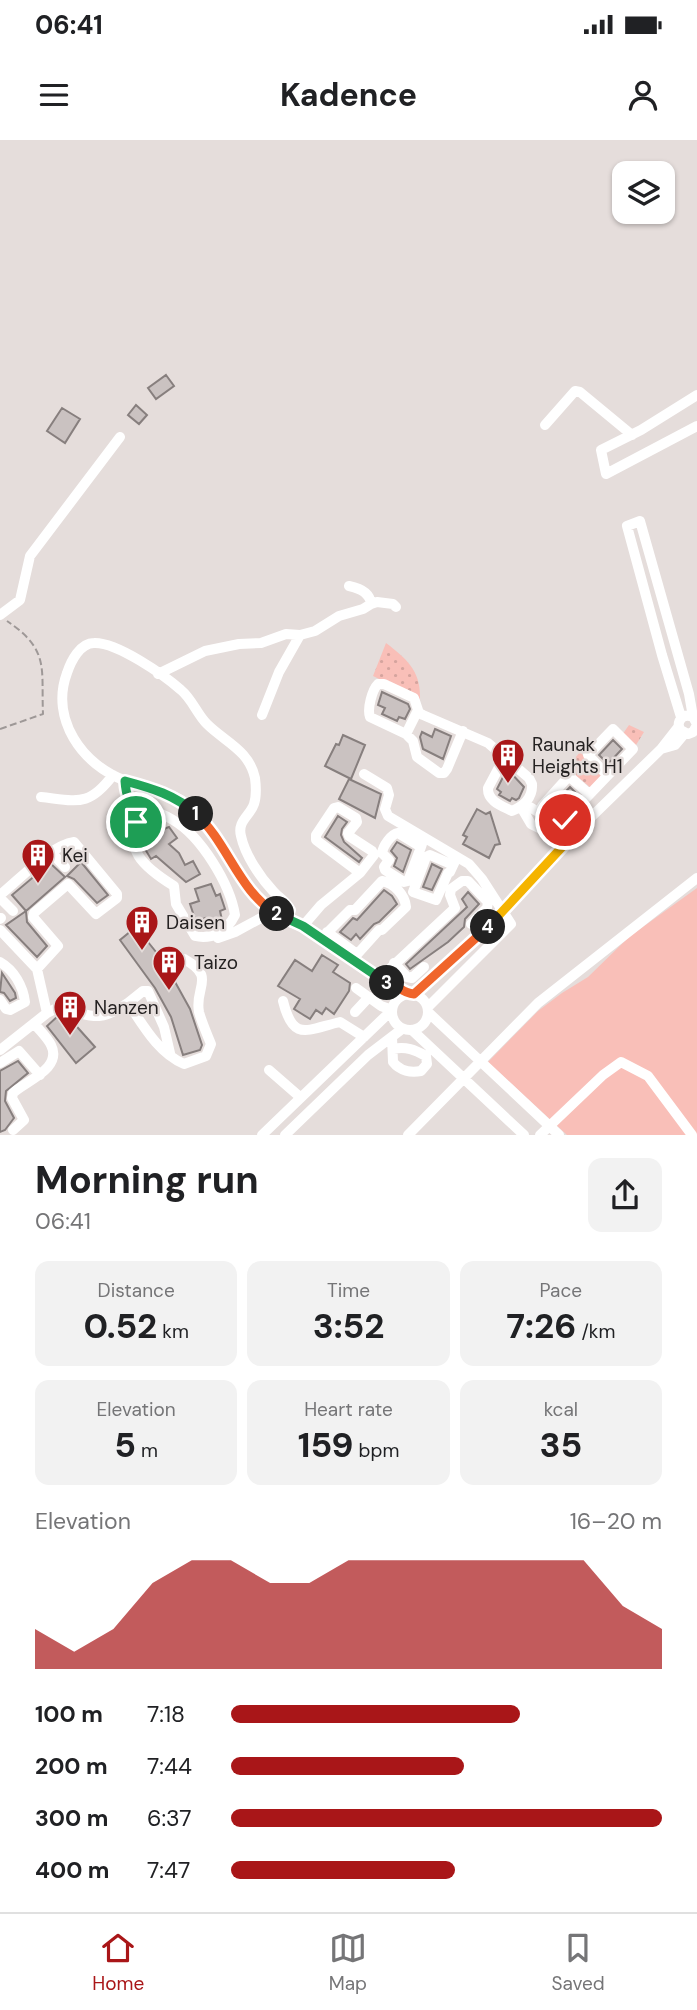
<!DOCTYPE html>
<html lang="en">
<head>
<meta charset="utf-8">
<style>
	body { margin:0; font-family:"DM Sans",sans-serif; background:#f2f2f2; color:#202124; height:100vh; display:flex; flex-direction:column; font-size:26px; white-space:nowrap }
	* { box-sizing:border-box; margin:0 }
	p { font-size:23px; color:#757577 }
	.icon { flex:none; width:38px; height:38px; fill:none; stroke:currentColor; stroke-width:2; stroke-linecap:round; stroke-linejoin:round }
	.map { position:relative; height:995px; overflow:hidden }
	.side { display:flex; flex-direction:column; background:#fff; flex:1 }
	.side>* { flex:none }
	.buttons { position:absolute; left:612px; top:21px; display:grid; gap:14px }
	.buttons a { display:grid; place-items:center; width:63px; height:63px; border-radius:14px; background:#fff; box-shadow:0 2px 5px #0004; font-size:35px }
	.pin { position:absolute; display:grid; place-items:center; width:60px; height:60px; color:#fff; margin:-30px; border:4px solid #fff; border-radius:50%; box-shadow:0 2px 7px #0007 }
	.km { position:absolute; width:35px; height:35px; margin:-18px; border-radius:50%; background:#222; color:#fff; font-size:19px; line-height:35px; text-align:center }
	.round { display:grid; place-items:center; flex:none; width:74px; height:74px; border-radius:14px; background:#f2f2f2 }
	.overview { display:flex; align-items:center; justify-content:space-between; height:119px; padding:0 35px }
	h1 { font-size:38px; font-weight:700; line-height:52px }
	.figures { display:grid; grid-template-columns:repeat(3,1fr); gap:10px; height:119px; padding:7px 35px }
	.figures div { display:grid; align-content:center; border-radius:14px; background:#f2f2f2; text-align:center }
	.figures b { font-size:35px; font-weight:700 }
	.figures small { font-size:19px; font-weight:400 }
	.figures p { font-size:19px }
	.chart { height:196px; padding:14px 35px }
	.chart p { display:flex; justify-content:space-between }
	.chart svg { width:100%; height:126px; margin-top:7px; fill:#a91618; opacity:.7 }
	ul { padding:0 35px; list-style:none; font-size:23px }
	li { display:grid; grid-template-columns:112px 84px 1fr; align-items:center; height:52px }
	li i { height:18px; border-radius:9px; background:#a91618 }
	.status { display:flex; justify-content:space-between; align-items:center; height:49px; padding:0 35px; background:#fff; direction:ltr }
	.status svg { height:19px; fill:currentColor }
	header { display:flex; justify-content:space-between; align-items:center; height:91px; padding:0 35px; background:#fff; font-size:32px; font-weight:700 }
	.dock { display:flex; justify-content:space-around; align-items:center; height:98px; border-top:2px solid #e0e0e0; background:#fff; font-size:19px; color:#757577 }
	.dock a { display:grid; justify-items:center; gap:4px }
	.dock .selected { color:#a91618 }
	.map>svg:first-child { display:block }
	.green { fill:#f9bfb8 }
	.park { fill:url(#park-dots) }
	.building { fill:#cac2c1; stroke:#877f7e; stroke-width:2 }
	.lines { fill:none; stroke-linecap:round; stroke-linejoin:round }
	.path { stroke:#9e9897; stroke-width:2; stroke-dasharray:7 3.5; stroke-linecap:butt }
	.minor { stroke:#fff; stroke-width:10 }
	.split-1-casing { stroke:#fff; stroke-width:14 }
	.split-2-casing { stroke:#fff; stroke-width:14 }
	.split-3-casing { stroke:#fff; stroke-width:14 }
	.split-4-casing { stroke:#fff; stroke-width:14 }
	.split-5-casing { stroke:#fff; stroke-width:14 }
	.split-6-casing { stroke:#fff; stroke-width:14 }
	.split-1 { stroke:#22a559; stroke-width:9 }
	.split-2 { stroke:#f0652b; stroke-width:9 }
	.split-3 { stroke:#22a559; stroke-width:9 }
	.split-4 { stroke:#f0652b; stroke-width:9 }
	.split-5 { stroke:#f5b400; stroke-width:9 }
	.split-6 { stroke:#f5b400; stroke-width:9 }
	.labels { text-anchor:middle; stroke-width:5; stroke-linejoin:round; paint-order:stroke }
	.poi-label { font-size:19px; fill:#252222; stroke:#e5dddb; text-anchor:start }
</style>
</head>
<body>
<div class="status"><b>06:41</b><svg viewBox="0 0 49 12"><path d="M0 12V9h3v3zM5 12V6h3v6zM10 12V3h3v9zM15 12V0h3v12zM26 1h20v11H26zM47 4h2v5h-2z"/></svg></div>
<header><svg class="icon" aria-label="menu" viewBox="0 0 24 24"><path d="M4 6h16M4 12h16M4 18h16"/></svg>Kadence<svg class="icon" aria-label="person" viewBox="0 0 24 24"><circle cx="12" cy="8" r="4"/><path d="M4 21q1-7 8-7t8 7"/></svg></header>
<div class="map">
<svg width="697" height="995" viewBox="0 0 697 995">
	<defs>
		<pattern id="park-dots" width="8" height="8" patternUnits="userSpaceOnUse" patternTransform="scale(1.75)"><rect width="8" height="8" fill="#f9bfb8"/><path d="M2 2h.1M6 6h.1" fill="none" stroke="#d5a49e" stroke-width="1.8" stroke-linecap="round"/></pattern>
	</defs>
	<rect width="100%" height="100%" fill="#e5dddb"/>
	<path class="green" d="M697 748V995H567L488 922 538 871 562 853 588 837 629 797Z"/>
	<path class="park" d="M386 503C407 519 421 531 420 559L373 536Z
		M629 585 644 592 636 605 622 595Z
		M580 612 602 636 591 648 567 628Z"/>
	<path class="building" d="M166 235 174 246 156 259 148 248Z
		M136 265 147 275 139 284 128 275Z
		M62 268 80 279 65 303 47 291Z
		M382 552 408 564 410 569 405 579 399 577 397 581 382 574 385 568 378 565Z
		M435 589 451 596 443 619 423 609 420 597 422 592 432 597Z
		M343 595 365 605 351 639 325 626 336 604 339 605Z
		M613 600 622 609 608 624 599 615Z
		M509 631 524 647 519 658 516 660 512 658 510 661 499 655 501 652 497 649 504 635 506 636Z
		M349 639 381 654 375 678 339 659Z
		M570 647 578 655 564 670 554 664Z
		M477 669 486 674 490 672 500 704 495 705 489 718 463 704 467 697 463 695Z
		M338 676 347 682 342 689 341 695 344 702 362 718 359 722 325 697Z
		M153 681 161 690 169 687 177 698 169 704 179 713 185 725 193 721 200 734 186 742 156 716 151 719 142 704 147 700 142 694 143 688Z
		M397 702 411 710 403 732 394 726 397 718 391 711Z
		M81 722 108 755 97 763 74 739 67 736Z
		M50 723 65 737 26 771 12 755Z
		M432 724 442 729 432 750 423 747Z
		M211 744 216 756 220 754 225 769 220 771 222 780 208 786 205 778 196 782 190 764 199 761 195 749Z
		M384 750 392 756 397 764 379 782 374 784 360 799 356 794 351 800 340 792 353 778 357 780Z
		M468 752 479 764 465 779 464 787 448 802 410 829 406 824 467 767 462 759Z
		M26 771 27 782 47 806 37 817 6 785Z
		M136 787 164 822 190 869 202 905 200 910 183 915 171 877 155 848 120 800Z
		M322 815 338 825 333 832 350 843 349 851 334 874 326 868 322 874 316 870 310 879 294 869 300 859 278 846 295 820 312 831Z
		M2 833 15 853 16 858 10 861 4 853 0 852Z
		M58 876 70 879 95 907 76 923 47 886Z
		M18 921 28 933 6 951 5 961 14 978 5 990 0 992V931Z"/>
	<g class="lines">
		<path class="path" d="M0 589 43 574C41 528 50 510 7 481"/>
		<path class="minor" d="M697 255 641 290 601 310 606 334 697 286
			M545 285 575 251 580 252 632 295
			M349 446C359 448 370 452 371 464
			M0 475 20 460 30 416 120 297
			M158 534 205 511 239 504 261 503 286 494 300 495 315 491 339 476 363 469 371 464 377 462 393 464 396 467
			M262 575 279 532 300 495
			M681 577 662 515 627 386 640 381 689 554 693 577
			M697 584 693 577C684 573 677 579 679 589L688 594 693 592 697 585
			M463 591 447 629 444 633H439L417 617 413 601 406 594 370 577C367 569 372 550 378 544H384L414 558 419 573 423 575 488 603 529 638 532 644C533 657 524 666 512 671 502 666 487 661 488 648L504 618
			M406 594 418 570
			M661 609 675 605 685 593
			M364 634 387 648 389 655 385 669 388 676 469 724 482 739 511 784 428 867
			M125 641C125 650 125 659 133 666 140 673 144 671 153 672 159 672 168 677 173 680 201 696 230 744 235 775 227 791 212 800 195 796L176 764 174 746C145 728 119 708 142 672
			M589 654 569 636 542 666 565 680 633 609 613 589 588 615 607 635
			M41 657C78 661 89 667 113 635
			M525 664 574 694
			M521 667 531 684 567 702
			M421 707 398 693C391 694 383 706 382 713L389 720 384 727 385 730 404 742 408 741 421 707 424 698
			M51 712 65 727
			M453 725 430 715 426 717 413 752 436 760 448 733 450 732 457 717
			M0 755C19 740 51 705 74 702L117 754V758L96 774 68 744 34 773 33 777 58 806 37 829
			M0 758 13 771
			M0 779 1 778
			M288 780 291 770C286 761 279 758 273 751 260 737 245 715 241 696 237 681 250 676 254 664 257 655 256 646 255 638 249 610 225 602 207 584 197 574 192 559 181 550 164 535 117 502 94 503 80 503 71 521 67 533 50 579 82 625 126 641 144 647 164 650 181 660 191 666 200 677 208 685 214 691 218 699 223 707 243 740 262 778 303 786L352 820 385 843H392L406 854
			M303 786 321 765 360 733 316 700V695L334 668 338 667 356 678 357 682 348 693 349 696 372 711 374 715 360 733
			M0 790 37 829 47 873
			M327 792 357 814
			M218 798 235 792 272 772
			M321 799 350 770H355L382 741C394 743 405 755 406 767L382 790H379L352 820
			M0 822C14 830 23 846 25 862L10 870 6 869 0 860
			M394 823 407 837 412 838 424 827
			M380 838 455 768 450 755 451 749 462 741H468L488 762 487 768 471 784
			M392 872a18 18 0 1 1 36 0a18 18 0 1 1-36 0Z
			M414 854 503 773 582 686 661 609 679 586
			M283 861C293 902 306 890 340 882L364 897
			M128 863 143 851H148L164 887 170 913
			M355 872 369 857
			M429 873 559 995
			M412 890 524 995
			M392 897 393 922C400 931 411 933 421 931L427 924 426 916C415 910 406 906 393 909
			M0 910 47 873 57 868C92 873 94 886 128 863 143 885 158 913 184 924L206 916 211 904C207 894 202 883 199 872 194 847 217 837 184 819
			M0 923 19 911 40 935
			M269 930 300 957
			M13 990 24 980 12 958 13 953C25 941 63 929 51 905 47 897 39 890 34 883
			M262 995 392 870 381 866 356 848
			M285 995 368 915 402 889
			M408 995 538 863 697 738
			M540 995 603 935 621 922 648 936 692 995"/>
	</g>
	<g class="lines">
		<defs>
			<path id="split-1" d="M136 682 142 672C129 663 126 657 125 641 151 648 176 655 196 674"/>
			<path id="split-2" d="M196 674C228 703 239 752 277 774"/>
			<path id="split-3" d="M277 774 303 786 387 843"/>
			<path id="split-4" d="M387 843C399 844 400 853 414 854L488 787"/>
			<path id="split-5" d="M488 787 576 692"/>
			<path id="split-6" d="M565 680 569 675 582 686 576 692"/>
		</defs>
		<use href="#split-1" class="split-1-casing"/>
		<use href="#split-2" class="split-2-casing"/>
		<use href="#split-3" class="split-3-casing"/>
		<use href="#split-4" class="split-4-casing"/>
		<use href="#split-5" class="split-5-casing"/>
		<use href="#split-6" class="split-6-casing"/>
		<use href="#split-1" class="split-1"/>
		<use href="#split-2" class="split-2"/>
		<use href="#split-3" class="split-3"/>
		<use href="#split-4" class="split-4"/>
		<use href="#split-5" class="split-5"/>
		<use href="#split-6" class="split-6"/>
	</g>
	<defs>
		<symbol id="building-pin" viewBox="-11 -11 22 30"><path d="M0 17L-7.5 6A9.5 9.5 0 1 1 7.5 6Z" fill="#a91618" stroke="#e5dddb"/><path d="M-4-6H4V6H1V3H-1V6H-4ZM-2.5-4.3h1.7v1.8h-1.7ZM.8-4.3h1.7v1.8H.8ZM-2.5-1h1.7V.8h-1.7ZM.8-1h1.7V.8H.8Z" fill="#fff"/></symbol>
	</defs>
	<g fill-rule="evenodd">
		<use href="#building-pin" x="489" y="596" width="38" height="52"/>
		<use href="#building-pin" x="19" y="696" width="38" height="52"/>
		<use href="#building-pin" x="123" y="763" width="38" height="52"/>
		<use href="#building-pin" x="150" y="803" width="38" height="52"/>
		<use href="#building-pin" x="51" y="848" width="38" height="52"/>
	</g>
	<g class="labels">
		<g class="poi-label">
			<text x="532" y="611">Raunak<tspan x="532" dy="22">Heights H1</tspan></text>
			<text x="62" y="722">Kei</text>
			<text x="166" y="789">Daisen</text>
			<text x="194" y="829">Taizo</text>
			<text x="94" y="874">Nanzen</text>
		</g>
	</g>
</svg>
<div class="buttons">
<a><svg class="icon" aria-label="layers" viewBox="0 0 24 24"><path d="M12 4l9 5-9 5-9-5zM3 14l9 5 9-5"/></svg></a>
</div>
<div class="pin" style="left:136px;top:682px;background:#1e9e55"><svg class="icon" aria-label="arrive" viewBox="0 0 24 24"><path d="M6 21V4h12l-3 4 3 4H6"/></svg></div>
<div class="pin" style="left:565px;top:680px;background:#d93025"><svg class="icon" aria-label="check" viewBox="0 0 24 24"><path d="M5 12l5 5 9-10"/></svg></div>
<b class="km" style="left:196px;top:674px">1</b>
<b class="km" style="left:277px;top:774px">2</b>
<b class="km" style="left:387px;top:843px">3</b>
<b class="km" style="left:488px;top:787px">4</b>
</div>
<section class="side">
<div class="overview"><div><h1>Morning run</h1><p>06:41</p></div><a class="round"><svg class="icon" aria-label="share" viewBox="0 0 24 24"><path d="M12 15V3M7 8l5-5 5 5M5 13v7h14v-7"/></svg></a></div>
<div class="figures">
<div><p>Distance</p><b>0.52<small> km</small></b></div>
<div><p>Time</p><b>3:52</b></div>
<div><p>Pace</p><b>7:26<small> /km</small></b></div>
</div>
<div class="figures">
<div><p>Elevation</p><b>5<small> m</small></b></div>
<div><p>Heart rate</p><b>159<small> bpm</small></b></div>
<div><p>kcal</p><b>35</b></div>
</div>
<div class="chart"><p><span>Elevation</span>16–20 m</p>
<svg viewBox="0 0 160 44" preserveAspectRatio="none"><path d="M0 44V30L10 38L20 30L30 14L40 6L50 6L60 14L70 14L80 6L90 6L100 6L110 6L120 6L130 6L140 6L150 22L160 30V44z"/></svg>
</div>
<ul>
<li><b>100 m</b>7:18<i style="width:67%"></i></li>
<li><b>200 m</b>7:44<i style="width:54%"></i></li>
<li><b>300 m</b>6:37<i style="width:100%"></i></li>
<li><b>400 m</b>7:47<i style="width:52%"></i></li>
</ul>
</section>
<nav class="dock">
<a class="selected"><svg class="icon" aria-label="home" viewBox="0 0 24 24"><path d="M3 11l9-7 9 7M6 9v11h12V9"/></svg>Home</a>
<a><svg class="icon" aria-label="map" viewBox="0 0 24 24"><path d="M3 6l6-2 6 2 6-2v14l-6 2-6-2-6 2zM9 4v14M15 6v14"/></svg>Map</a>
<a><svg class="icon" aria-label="saved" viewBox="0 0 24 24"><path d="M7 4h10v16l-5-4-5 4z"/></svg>Saved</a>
</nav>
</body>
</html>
